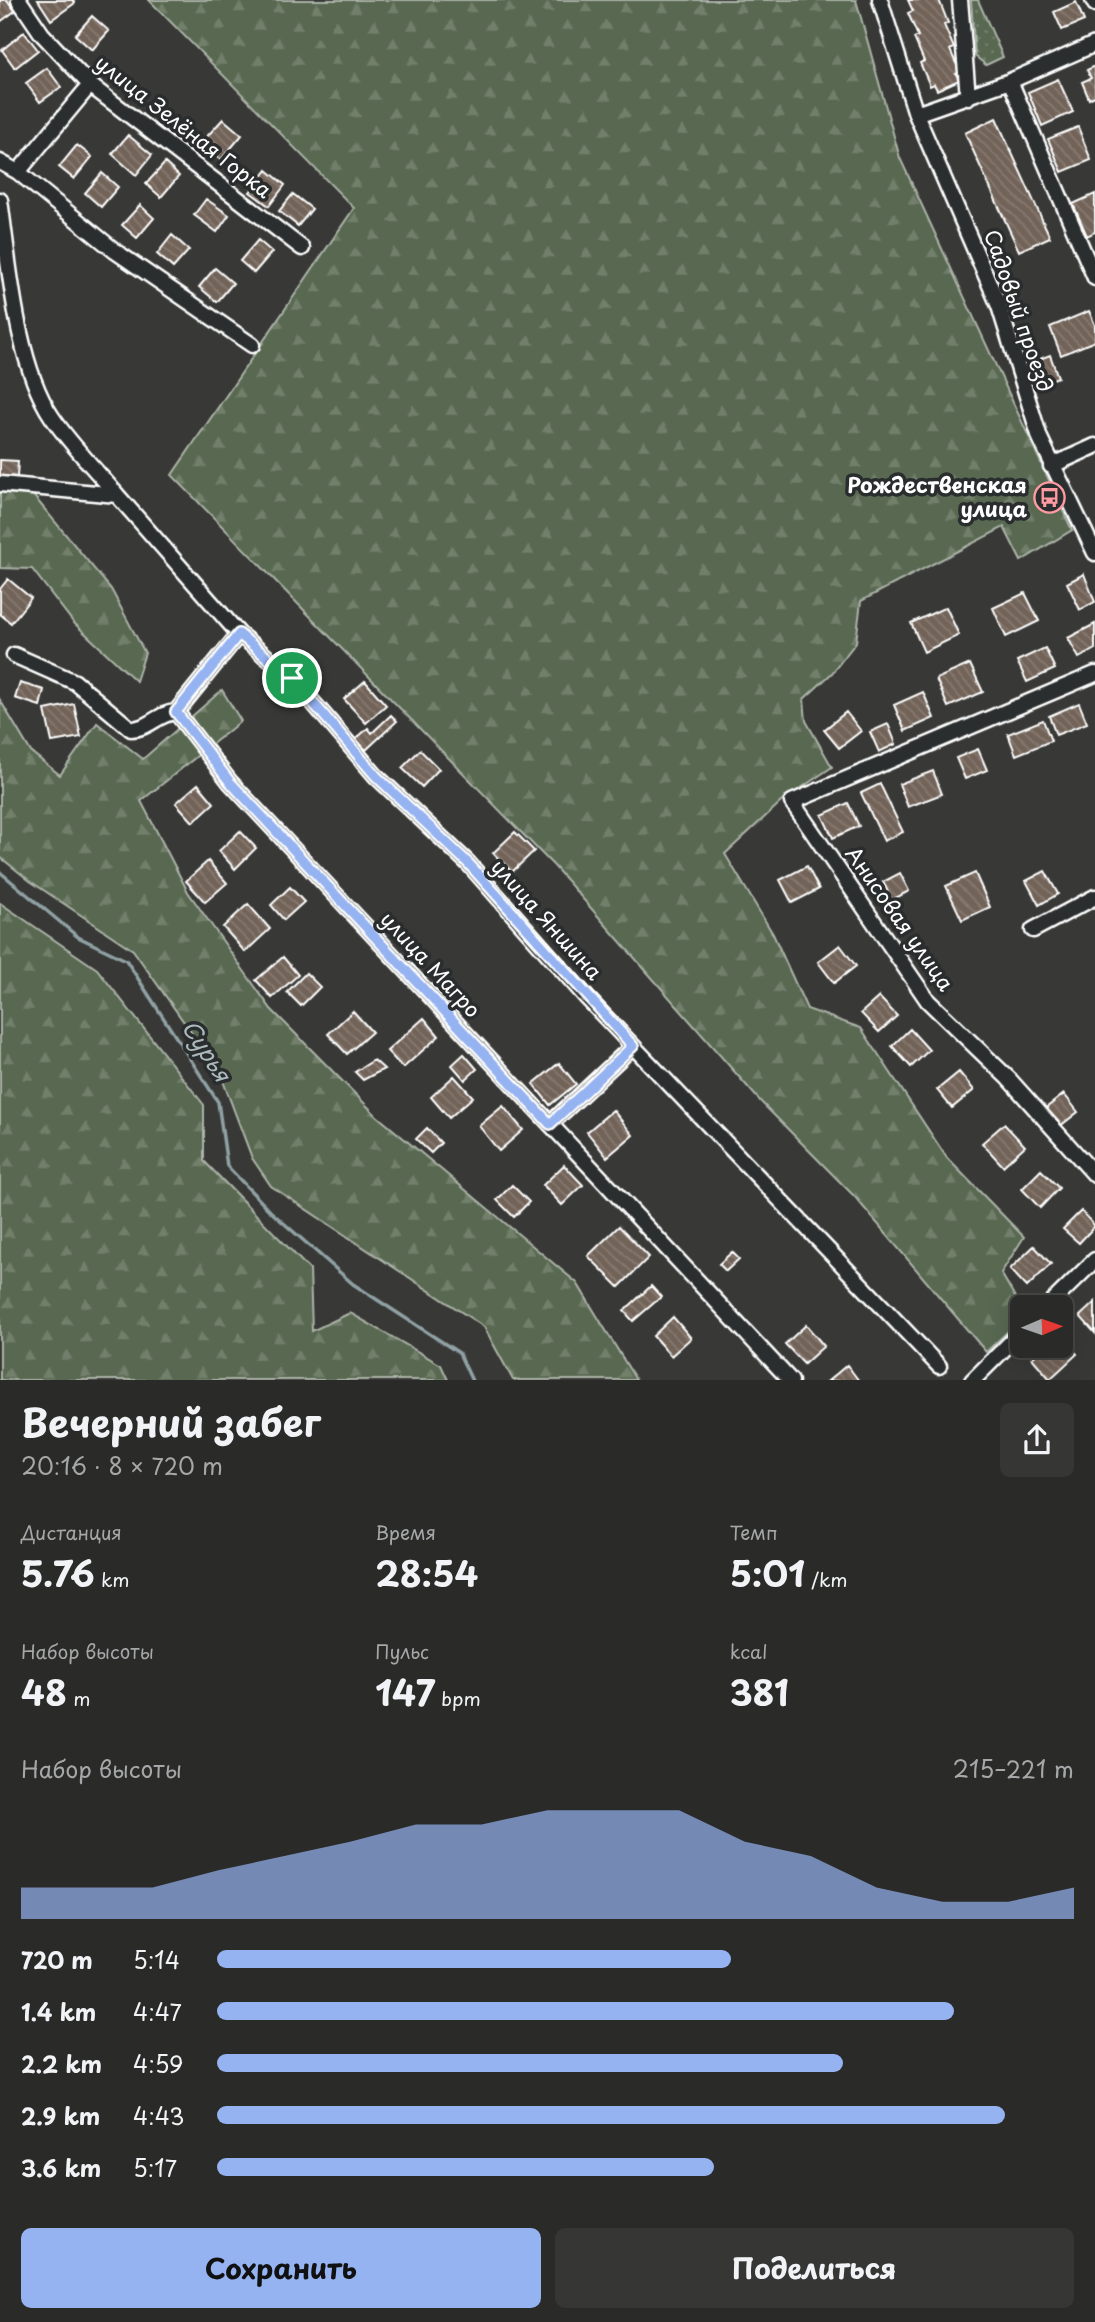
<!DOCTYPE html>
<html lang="ru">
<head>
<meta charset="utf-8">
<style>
	body { margin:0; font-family:"Playpen Sans",sans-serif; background:#363634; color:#f1f3f6; height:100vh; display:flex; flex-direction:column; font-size:26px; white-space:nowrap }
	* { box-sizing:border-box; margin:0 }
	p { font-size:23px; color:#a5a7a8 }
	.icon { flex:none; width:38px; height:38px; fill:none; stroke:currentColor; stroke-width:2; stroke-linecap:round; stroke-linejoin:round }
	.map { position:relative; height:1380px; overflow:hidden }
	.panel { display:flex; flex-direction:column; background:#2a2a28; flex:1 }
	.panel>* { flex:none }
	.needle { width:46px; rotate:88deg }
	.tools { position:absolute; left:1010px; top:1295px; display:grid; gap:14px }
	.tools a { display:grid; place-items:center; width:63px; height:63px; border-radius:10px; background:#2a2a28; box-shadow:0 7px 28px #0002,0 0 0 2px #464645; font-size:35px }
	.pin { position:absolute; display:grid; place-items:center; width:60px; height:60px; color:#fff; margin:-30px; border:4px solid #fff; border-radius:50%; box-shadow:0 2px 7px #0007 }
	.round { display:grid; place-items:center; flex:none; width:74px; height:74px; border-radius:10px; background:#363634 }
	.headline { display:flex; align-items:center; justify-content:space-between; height:119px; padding:0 21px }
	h1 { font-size:38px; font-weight:700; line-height:52px }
	.figures { display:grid; grid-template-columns:repeat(3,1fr); gap:10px; height:119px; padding:7px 21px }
	.figures div { display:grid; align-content:center }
	.figures b { font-size:35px; font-weight:700 }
	.figures small { font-size:19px; font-weight:400 }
	.figures p { font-size:19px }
	.chart { height:196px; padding:14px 21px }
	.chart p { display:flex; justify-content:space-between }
	.chart svg { width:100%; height:126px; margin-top:7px; fill:#95b2f1; opacity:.7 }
	.action { display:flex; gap:14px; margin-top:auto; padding:14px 21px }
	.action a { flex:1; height:80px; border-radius:10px; background:#95b2f1; color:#111; font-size:28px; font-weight:700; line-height:80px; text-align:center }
	.action a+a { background:#363634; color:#f1f3f6 }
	ul { padding:0 21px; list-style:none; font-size:23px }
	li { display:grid; grid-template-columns:112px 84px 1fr; align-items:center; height:52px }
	li i { height:18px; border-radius:9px; background:#95b2f1 }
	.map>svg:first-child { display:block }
	.forest { fill:url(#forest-firs); stroke:#acb4a8; stroke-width:2 }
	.park { fill:url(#park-dots); stroke:#acb4a8; stroke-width:2 }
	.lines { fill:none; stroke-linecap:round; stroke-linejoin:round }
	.stream { stroke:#90a2a5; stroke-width:3.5 }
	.building { fill:url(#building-back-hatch); stroke:#fff; stroke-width:2 }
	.minor-casing { stroke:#fff; stroke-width:19 }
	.minor { stroke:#2a2d2e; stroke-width:14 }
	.route-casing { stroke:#fff; stroke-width:14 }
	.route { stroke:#95b2f1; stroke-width:9 }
	.labels { text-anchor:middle; stroke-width:7; stroke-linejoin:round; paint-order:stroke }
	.street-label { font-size:21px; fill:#fff; stroke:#2a2d2e }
	.poi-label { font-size:21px; font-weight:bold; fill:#fff; stroke:#2a2d2e; text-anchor:end }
	.water-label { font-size:23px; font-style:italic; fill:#acb9bc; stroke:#2a2d2e }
</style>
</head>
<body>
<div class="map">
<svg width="1095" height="1381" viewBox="0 0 1095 1381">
	<defs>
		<pattern id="forest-firs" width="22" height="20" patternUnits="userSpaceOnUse" patternTransform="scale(1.75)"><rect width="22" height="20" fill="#596851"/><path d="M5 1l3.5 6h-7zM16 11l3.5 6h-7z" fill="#727f6b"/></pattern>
		<pattern id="park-dots" width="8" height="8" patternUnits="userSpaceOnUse" patternTransform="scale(1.75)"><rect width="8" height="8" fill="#596851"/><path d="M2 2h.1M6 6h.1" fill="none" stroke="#727f6b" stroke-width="1.8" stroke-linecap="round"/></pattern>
		<pattern id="building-back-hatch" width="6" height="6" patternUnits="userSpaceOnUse" patternTransform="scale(1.75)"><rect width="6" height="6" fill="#726358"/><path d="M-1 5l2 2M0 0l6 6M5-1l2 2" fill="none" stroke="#877a71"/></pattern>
	</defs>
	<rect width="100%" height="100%" fill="#383836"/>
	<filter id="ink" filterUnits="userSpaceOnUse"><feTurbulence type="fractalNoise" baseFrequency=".0143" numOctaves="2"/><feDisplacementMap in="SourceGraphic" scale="14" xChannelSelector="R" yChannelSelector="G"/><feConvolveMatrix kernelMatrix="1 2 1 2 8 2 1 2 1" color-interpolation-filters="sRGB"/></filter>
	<g filter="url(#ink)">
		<path class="forest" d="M149 0H856L900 158 1072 530 1021 561 1004 527 861 601 856 642 832 673 804 699 806 721 832 767 782 801 725 854 773 934 807 1009 861 1028 947 1158 1024 1237 1001 1273 1022 1309V1318L986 1352 855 1197 761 1102 554 866 172 475 354 208Z
			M0 489 32 494 111 589 145 653 136 681 73 622 32 569 0 568Z
			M222 690 241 721 141 801 188 892 271 1009 377 1116 577 1283 636 1380H513L484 1327 271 1186 252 1158 220 1073 133 950 30 881 0 857V700L31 752 60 775 97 723 143 759Z
			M0 903 97 969 204 1105V1161L310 1270 312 1331 350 1313 441 1365 448 1380H0Z"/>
		<path class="park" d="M971 0H978L1003 57 986 65 975 56Z"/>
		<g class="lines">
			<path class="stream" d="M0 872 78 937 126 960 218 1102 227 1166 270 1211 353 1284 459 1353 472 1381"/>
		</g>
		<path class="building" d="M0 0H7L15 11 0 22Z
			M38 0H73L75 3 51 20Z
			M908 0H939L948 23 944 25 954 48 950 50 960 72 956 74 959 80 937 90 934 84 930 86 920 63 924 61 914 38 918 36 908 13 913 11Z
			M1076 2 1084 21 1062 30 1054 12Z
			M92 16 109 31 92 50 75 35Z
			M24 32 38 50 15 68 2 50Z
			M1095 66V96L1089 99 1082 82 1091 78 1087 70Z
			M47 68 61 87 40 102 26 83Z
			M1058 79 1073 112 1042 126 1028 92Z
			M996 118 1050 237 1019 251 965 133Z
			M223 119 242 135 221 160 201 143Z
			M1078 127 1091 160 1062 172 1048 139Z
			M128 135 152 155 136 175 112 154Z
			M77 145 92 157 74 179 59 167Z
			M165 163 179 176 161 197 146 184Z
			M267 170 285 185 269 206 250 192Z
			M102 173 118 187 101 207 85 193Z
			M293 194 312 209 298 226 279 211Z
			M1095 194V232L1087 236 1073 204Z
			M206 199 229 215 217 232 194 215Z
			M140 205 154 218 137 238 122 225Z
			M172 235 189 250 173 268 157 254Z
			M258 240 272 252 254 273 240 261Z
			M215 268 233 283 217 302 199 287Z
			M1089 311 1095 325V341L1061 355 1050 327Z
			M1050 355 1058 377 1041 384 1032 362Z
			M0 460 18 461 17 477 0 476Z
			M1084 574 1095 602 1080 610 1067 583Z
			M8 579 31 598 11 623 0 614V589Z
			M1025 593 1039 621 1006 637 993 608Z
			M946 607 959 635 924 652 911 623Z
			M1095 624V649L1079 658 1068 638Z
			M1045 648 1055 669 1027 682 1017 661Z
			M970 664 983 692 948 707 936 679Z
			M365 681 386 705 366 723 344 699Z
			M20 683 44 690 40 706 15 698Z
			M923 692 934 718 905 731 894 705Z
			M1079 703 1087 723 1056 735 1049 716Z
			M74 704 81 737 52 742 45 710Z
			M846 712 861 731 839 748 824 730Z
			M391 715 397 721 366 750 356 739 368 728 372 733Z
			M1043 720 1051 741 1016 755 1008 734Z
			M888 724 896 744 879 752 870 732Z
			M978 749 987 770 965 779 956 758Z
			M420 750 439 769 422 787 402 768Z
			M933 771 942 794 908 807 899 784Z
			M198 784 214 803 193 822 176 803Z
			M880 784 903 832 884 841 861 793Z
			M848 803 859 826 833 838 822 815Z
			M240 831 256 848 235 869 219 851Z
			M515 832 534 851 512 872 493 853Z
			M208 861 227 883 205 902 186 881Z
			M807 866 819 889 792 903 780 880Z
			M1045 871 1058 894 1039 905 1026 881Z
			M900 873 909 891 892 900 883 882Z
			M975 873 990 907 962 920 946 886Z
			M290 887 304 902 284 920 271 905Z
			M248 904 270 929 245 952 223 927Z
			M840 945 856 966 834 983 818 962Z
			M283 957 298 975 272 998 256 980Z
			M306 973 320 987 301 1006 287 992Z
			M879 997 897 1016 879 1032 861 1013Z
			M353 1011 372 1032 347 1054 328 1034Z
			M424 1018 439 1036 403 1068 387 1051Z
			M910 1029 929 1050 911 1067 892 1046Z
			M464 1054 477 1069 465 1080 452 1065Z
			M374 1060 384 1069 363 1080 355 1072Z
			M559 1063 576 1084 550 1105 533 1084Z
			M959 1072 974 1090 952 1108 937 1090Z
			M454 1076 473 1097 449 1118 431 1097Z
			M1064 1094 1078 1112 1060 1126 1046 1108Z
			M503 1106 523 1130 499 1151 479 1126Z
			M613 1110 633 1135 607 1157 587 1132Z
			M1004 1124 1025 1146 1003 1166 982 1143Z
			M427 1128 441 1143 431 1153 416 1139Z
			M564 1165 583 1185 562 1205 543 1185Z
			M1041 1170 1059 1188 1040 1208 1022 1189Z
			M512 1185 529 1202 514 1217 497 1200Z
			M1081 1211 1095 1226 1079 1243 1063 1229Z
			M619 1226 649 1257 619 1287 588 1256Z
			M1034 1246 1051 1264 1027 1287 1010 1269Z
			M732 1252 739 1259 726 1271 719 1264Z
			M651 1286 661 1297 633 1321 624 1311Z
			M1095 1302V1333L1080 1316Z
			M673 1317 691 1338 671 1356 653 1336Z
			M806 1325 824 1346 804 1364 785 1344Z
			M1060 1336 1077 1354 1050 1379 1032 1358 1046 1346H1060Z
			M847 1365 859 1381H828Z"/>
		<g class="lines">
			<defs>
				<path id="minor" d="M19 0 42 34 90 85 302 248
					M880 0 916 114 999 306 1040 438 1095 553
					M960 0 968 97
					M1093 0 1095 4
					M1010 81 1095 278
					M916 114 1010 81 1095 44
					M0 162 18 172 115 251 252 345
					M18 172 90 85
					M0 200C9 263 16 364 52 417 70 444 95 469 117 495
					M1051 466 1095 446
					M0 484 117 495 239 634 292 678 376 776 468 863 587 998 939 1366
					M14 655 75 682 131 729C149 729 158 713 176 712L230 782 791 1381
					M1095 674 792 802 928 1001 1008 1078 1095 1175
					M176 712 239 634
					M1033 930 1095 897
					M550 1124 633 1046
					M1047 1307 1095 1260
					M972 1381 1022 1331"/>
			</defs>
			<use href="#minor" class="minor-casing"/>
			<use href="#minor" class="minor"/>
		</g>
	</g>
	<g class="lines" filter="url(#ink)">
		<defs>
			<path id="route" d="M239 634 292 678 376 776 468 863 633 1046 550 1124 230 782 176 712Z"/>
		</defs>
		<use href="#route" class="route-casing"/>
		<use href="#route" class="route"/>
	</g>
	<defs>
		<symbol id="bus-ring" viewBox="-11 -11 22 22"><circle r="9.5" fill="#2a2d2e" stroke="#ff9aa2" stroke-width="1.5"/><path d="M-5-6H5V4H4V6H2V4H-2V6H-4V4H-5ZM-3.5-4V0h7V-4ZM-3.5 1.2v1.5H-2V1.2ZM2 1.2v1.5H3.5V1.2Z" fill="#ff9aa2"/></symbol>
	</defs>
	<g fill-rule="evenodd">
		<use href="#bus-ring" x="1032" y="480" width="35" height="35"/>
	</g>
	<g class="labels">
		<g class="street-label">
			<text transform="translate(183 127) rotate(38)" y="7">улица Зелёная Горка</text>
			<text transform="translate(1018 311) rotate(71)" y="7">Садовый проезд</text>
			<text transform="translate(899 919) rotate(55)" y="7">Анисовая улица</text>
			<text transform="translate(546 920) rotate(48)" y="7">улица Яншина</text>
			<text transform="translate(430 965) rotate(47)" y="7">улица Магро</text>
		</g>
		<g class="poi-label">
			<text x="1027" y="493">Рождественская<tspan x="1027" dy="24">улица</tspan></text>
		</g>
		<g class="water-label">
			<text transform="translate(206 1051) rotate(57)" y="8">Сурья</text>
		</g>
	</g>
</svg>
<div class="tools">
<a><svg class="needle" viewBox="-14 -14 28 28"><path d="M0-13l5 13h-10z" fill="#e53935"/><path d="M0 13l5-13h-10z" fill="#a5a7a8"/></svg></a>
</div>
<div class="pin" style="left:292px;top:678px;background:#1e9e55"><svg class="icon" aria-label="arrive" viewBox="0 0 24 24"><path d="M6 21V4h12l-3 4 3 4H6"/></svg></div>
</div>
<section class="panel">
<div class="headline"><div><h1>Вечерний забег</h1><p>20:16 · 8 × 720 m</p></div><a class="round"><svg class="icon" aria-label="share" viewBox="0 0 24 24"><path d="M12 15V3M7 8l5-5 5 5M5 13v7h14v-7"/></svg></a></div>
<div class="figures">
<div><p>Дистанция</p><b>5.76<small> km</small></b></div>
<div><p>Время</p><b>28:54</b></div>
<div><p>Темп</p><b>5:01<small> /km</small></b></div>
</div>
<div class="figures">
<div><p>Набор высоты</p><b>48<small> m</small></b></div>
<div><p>Пульс</p><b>147<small> bpm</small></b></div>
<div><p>kcal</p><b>381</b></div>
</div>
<div class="chart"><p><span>Набор высоты</span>215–221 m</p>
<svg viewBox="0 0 160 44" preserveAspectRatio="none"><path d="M0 44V33L10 33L20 33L30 27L40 22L50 17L60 11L70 11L80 6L90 6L100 6L110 17L120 22L130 33L140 38L150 38L160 33V44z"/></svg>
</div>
<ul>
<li><b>720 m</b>5:14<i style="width:60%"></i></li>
<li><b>1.4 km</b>4:47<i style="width:86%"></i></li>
<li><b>2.2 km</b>4:59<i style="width:73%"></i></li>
<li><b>2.9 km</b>4:43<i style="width:92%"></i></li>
<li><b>3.6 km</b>5:17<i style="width:58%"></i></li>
</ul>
<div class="action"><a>Сохранить</a><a>Поделиться</a></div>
</section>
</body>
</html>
